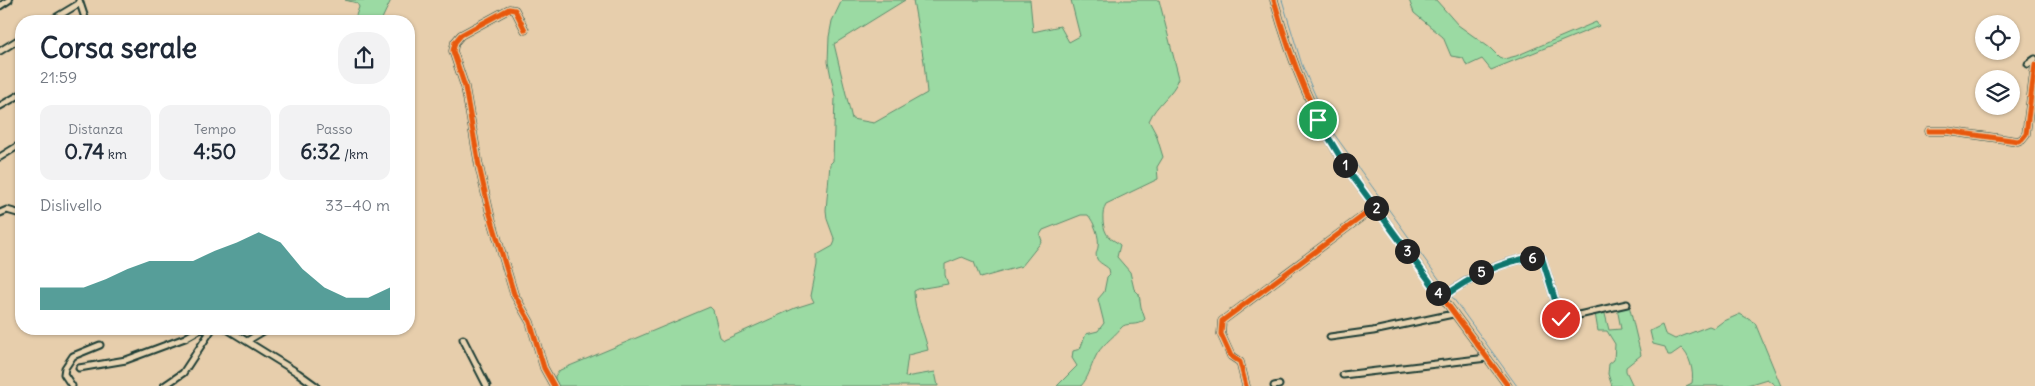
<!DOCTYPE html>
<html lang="it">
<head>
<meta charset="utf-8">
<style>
	body { margin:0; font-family:Delius,sans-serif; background:#f2f2f3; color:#1f2937; height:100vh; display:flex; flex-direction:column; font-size:19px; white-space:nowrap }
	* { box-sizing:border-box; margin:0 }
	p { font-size:16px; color:#747a83 }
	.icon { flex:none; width:28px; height:28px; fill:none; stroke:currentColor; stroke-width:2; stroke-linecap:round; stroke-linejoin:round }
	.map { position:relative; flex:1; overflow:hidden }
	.details { position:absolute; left:15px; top:15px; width:400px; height:320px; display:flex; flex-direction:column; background:#fff; border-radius:20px; box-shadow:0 1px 4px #0004 }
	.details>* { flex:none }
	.buttons { position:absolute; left:1975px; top:15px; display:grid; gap:10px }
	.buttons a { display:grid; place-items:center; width:45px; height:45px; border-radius:50%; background:#fff; box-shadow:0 1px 4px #0004; font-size:25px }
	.pin { position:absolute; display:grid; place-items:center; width:42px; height:42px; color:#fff; margin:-21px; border:2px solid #fff; border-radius:50%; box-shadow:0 1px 5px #0007 }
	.km { position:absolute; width:25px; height:25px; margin:-12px; border-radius:50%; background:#222; color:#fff; font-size:14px; line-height:25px; text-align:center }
	.round { display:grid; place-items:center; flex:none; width:52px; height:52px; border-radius:20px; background:#f2f2f3 }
	.headline { display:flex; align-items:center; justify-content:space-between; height:85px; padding:0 25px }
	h1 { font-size:28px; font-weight:700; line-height:38px }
	.metrics { display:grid; grid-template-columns:repeat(3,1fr); gap:8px; height:85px; padding:5px 25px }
	.metrics div { display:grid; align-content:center; border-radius:12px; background:#f2f2f3; text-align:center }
	.metrics b { font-size:21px; font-weight:700 }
	.metrics small { font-size:14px; font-weight:400 }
	.metrics p { font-size:14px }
	.chart { height:140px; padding:10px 25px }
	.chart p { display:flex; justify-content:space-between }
	.chart svg { width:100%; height:90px; margin-top:5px; fill:#0f766e; opacity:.7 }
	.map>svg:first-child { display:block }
	.green { fill:#9bdaa3; stroke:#5d8c6c }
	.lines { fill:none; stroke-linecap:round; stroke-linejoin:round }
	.stream { stroke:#6899aa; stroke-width:1 }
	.minor-casing { stroke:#1f3d34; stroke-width:9 }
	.minor { stroke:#e8d4b2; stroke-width:5 }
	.cycleway-casing { stroke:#e8d4b2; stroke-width:8 }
	.cycleway { stroke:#e8590c; stroke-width:5 }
	.route-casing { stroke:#fff; stroke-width:10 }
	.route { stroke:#0f766e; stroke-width:6 }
</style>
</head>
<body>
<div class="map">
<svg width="2035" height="386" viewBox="0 0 2035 386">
	<rect width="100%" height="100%" fill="#e7ceac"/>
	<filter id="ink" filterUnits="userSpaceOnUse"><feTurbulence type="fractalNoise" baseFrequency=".02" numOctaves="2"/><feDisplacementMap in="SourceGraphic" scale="10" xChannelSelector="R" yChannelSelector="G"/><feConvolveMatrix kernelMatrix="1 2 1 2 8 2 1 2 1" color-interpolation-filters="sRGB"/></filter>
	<g filter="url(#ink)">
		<path class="green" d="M345 0H391L381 21H354L359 7 357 3Z
			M842 0H905L834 44 852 119 874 123 927 93 924 62 913 0H1030L1033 32 1060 26 1069 42 1080 36 1071 0H1159L1179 78C1174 94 1156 104 1149 121L1156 134 1163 157 1157 167 1158 179 1106 204C1101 212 1102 230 1109 237 1112 240 1116 241 1120 245L1117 257 1130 272 1134 289 1139 294 1141 307 1145 319C1137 328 1126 321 1121 328 1113 338 1100 346 1095 358 1090 368 1089 377 1081 386H1057L1077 366 1072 358 1073 351 1080 349 1086 334 1098 331 1104 323 1098 299 1104 292 1107 277 1110 274 1109 269C1105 265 1099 263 1097 259 1095 253 1097 252 1098 247 1100 237 1094 222 1088 215H1081L1043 230 1040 235 1042 241 1022 266 980 278 974 262 962 257 945 264V275L948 284 918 289 914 291C914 312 924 330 928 350L908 355 905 377 935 372 938 386H555V376L560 370 710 307 713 310 720 337 724 340 795 308 814 302 811 296 817 265V255L833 246 835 241 827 219 826 210 830 164 833 161 835 97 828 62 829 37 832 21Z
			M1409 0H1436L1458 25 1490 48 1499 57 1504 59 1516 56 1596 22 1599 26 1491 70 1482 59 1467 66 1463 58 1451 56 1443 37 1414 13Z
			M1629 305 1641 355 1626 367V371L1633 386H1612L1608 374 1609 364 1614 360 1615 344 1607 331H1598L1595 313 1604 310 1609 330 1621 329 1617 308Z
			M1740 314 1755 323 1781 386H1776L1767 379 1744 386H1686L1692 383C1694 372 1690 355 1681 348L1671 355H1668L1665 347 1653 344 1650 331 1662 325 1665 334 1675 339 1709 326 1714 328 1722 322Z"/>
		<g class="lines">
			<path class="stream" d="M1282 0 1302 65 1329 127 1447 290
				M1450 294 1517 386"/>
			<defs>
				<path id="minor" d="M79 0 86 21
					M1274 0C1292 64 1313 117 1350 173L1508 386
					M0 6 9 0
					M50 21 80 3
					M525 30 515 10 509 9 461 35 455 42 453 51 465 87 479 166 490 214 514 294 530 322 544 368 554 386
					M0 51 21 38
					M2028 64 2035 59
					M0 106 21 94
					M1929 131H1947L2018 141 2022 139 2026 134 2035 65
					M0 157 21 144
					M0 213 7 210 21 214
					M1442 298C1470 276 1502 261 1538 256L1542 258 1561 319 1627 304
					M227 329 298 373 316 386
					M1330 337 1373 331 1453 314
					M463 339 487 386
					M247 341 267 329
					M79 368 126 360 185 338 201 329 210 331
					M1343 375 1487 358
					M72 386 64 374 65 368 73 356 100 345
					M164 386 183 373 212 329
					M1246 386 1240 362 1231 356 1221 334 1222 321 1375 207
					M1274 386 1279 385"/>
			</defs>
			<use href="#minor" class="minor-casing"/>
			<use href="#minor" class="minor"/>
			<defs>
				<path id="cycleway" d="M1274 0C1292 64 1313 117 1350 173L1508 386
					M525 30 515 10 509 9 461 35 455 42 453 51 465 87 479 166 490 214 514 294 530 322 544 368 554 386
					M1929 131H1947L2018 141 2022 139 2026 134 2035 65
					M1246 386 1240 362 1231 356 1221 334 1222 321 1375 207"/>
			</defs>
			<use href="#cycleway" class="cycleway-casing"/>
			<use href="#cycleway" class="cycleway"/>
		</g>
	</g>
	<g class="lines" filter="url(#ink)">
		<defs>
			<path id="route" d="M1318 120 1350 173 1442 298C1471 276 1501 261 1538 256L1542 258 1561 319"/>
		</defs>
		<use href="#route" class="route-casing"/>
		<use href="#route" class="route"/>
	</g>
</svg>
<div class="buttons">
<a><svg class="icon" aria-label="locate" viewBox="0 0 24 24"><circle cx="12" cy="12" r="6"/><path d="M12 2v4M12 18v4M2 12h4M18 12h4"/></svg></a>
<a><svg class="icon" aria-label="layers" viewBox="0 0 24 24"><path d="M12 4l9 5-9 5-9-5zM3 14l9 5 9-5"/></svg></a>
</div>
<div class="pin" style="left:1318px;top:120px;background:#1e9e55"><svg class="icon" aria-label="arrive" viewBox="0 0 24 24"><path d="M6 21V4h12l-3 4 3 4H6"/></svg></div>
<div class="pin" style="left:1561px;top:319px;background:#d93025"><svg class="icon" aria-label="check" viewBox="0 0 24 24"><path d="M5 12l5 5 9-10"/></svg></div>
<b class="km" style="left:1345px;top:165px">1</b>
<b class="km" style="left:1376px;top:208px">2</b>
<b class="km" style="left:1407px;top:251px">3</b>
<b class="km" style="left:1438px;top:293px">4</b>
<b class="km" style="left:1481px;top:272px">5</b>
<b class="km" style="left:1532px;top:258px">6</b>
<section class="details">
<div class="headline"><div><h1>Corsa serale</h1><p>21:59</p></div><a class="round"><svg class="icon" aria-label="share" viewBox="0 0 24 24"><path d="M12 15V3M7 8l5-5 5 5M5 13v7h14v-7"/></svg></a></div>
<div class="metrics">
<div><p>Distanza</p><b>0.74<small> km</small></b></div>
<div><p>Tempo</p><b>4:50</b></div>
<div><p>Passo</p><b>6:32<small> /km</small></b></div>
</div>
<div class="chart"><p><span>Dislivello</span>33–40 m</p>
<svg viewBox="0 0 160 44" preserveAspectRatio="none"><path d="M0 44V33L10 33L20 33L30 29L40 24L50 20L60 20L70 20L80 15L90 11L100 6L110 11L120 24L130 33L140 38L150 38L160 33V44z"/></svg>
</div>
</section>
</div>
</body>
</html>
